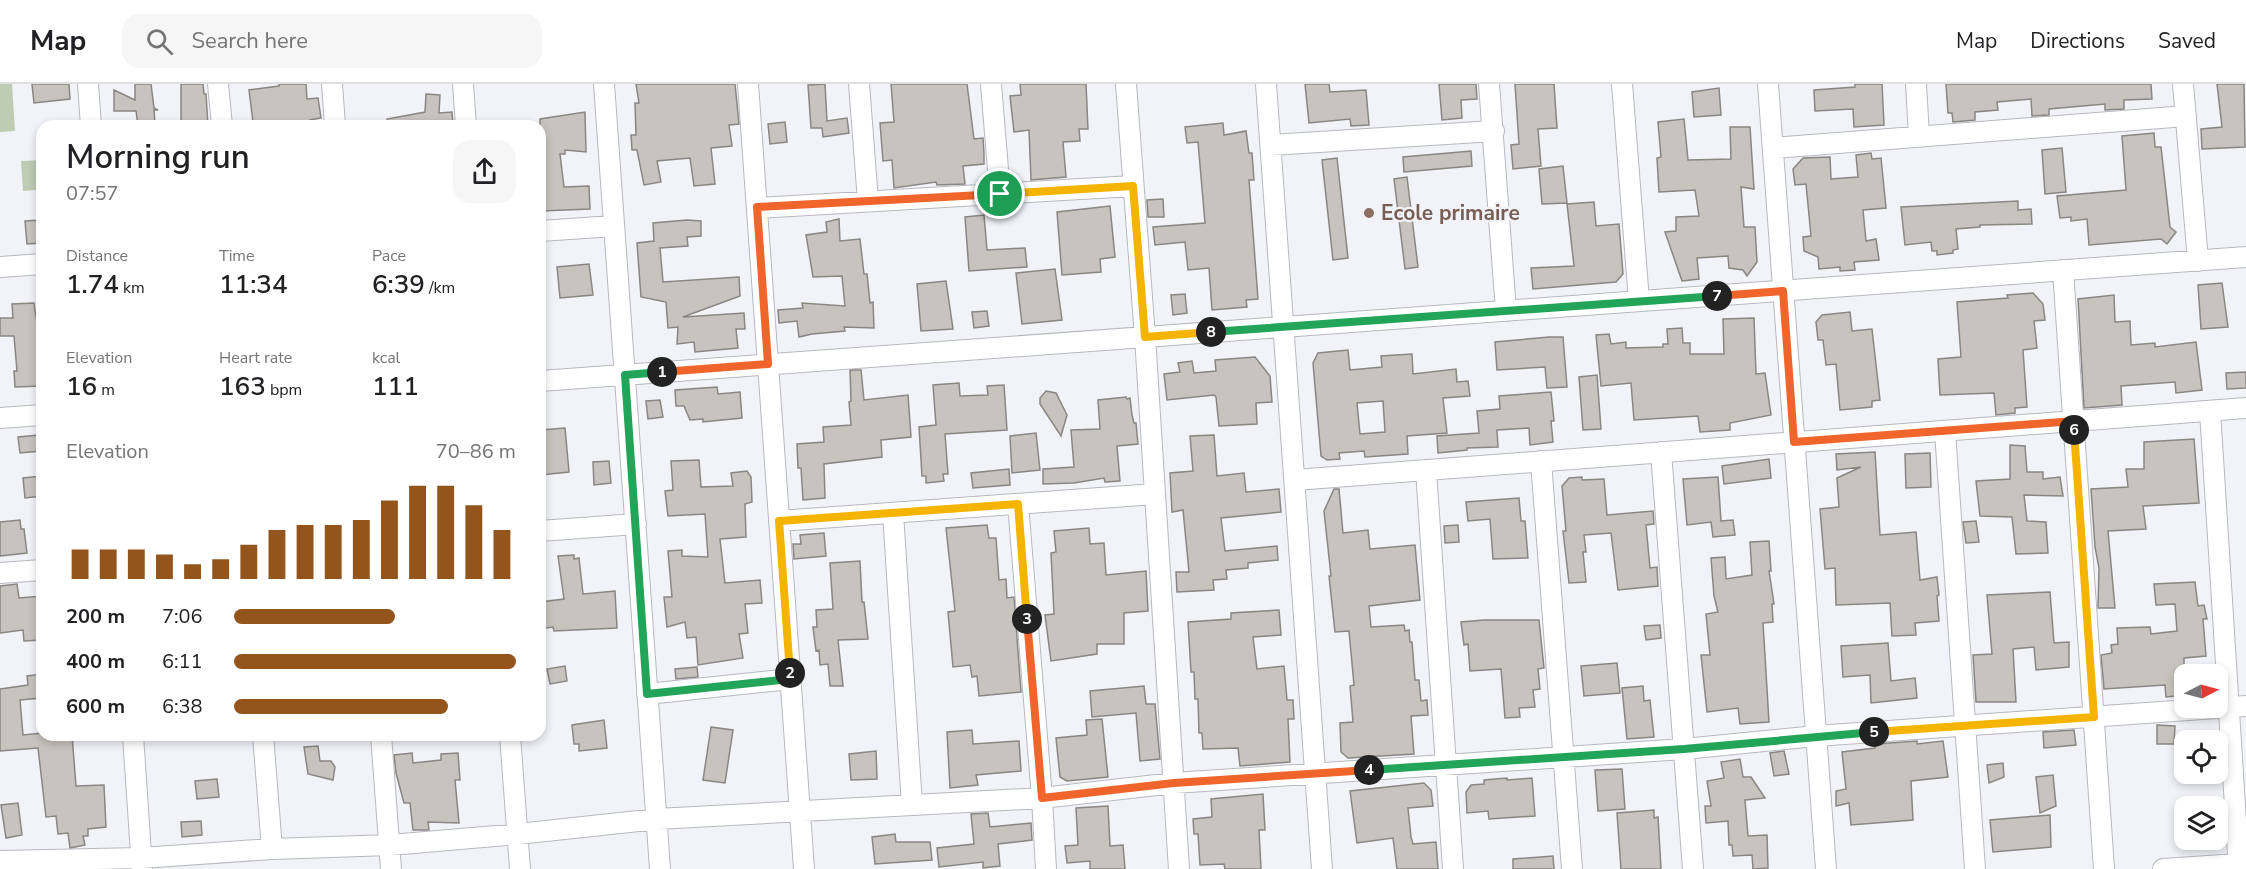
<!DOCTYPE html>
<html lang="en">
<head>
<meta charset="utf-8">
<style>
	body { margin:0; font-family:"Nunito Sans",sans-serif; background:#f6f6f6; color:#202124; height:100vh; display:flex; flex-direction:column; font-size:22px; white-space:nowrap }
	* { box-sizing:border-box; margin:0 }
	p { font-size:20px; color:#757577 }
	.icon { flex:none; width:33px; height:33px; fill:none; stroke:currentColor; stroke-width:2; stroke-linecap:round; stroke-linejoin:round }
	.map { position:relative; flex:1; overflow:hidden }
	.drawer { position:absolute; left:36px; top:36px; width:510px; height:621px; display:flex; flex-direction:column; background:#fff; border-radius:18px; box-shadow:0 3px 9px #0003 }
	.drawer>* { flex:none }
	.needle { width:39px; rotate:84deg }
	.buttons { position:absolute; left:2174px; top:580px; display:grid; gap:12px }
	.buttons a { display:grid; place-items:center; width:54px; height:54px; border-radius:12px; background:#fff; box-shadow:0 3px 9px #0003; font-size:30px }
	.pin { position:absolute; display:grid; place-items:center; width:51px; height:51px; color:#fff; margin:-26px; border:3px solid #fff; border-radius:50%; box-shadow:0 2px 6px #0007 }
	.km { position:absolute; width:30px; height:30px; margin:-15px; border-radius:50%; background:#222; color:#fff; font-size:16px; line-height:30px; text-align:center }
	.round { display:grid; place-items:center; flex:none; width:63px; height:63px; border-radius:18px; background:#f6f6f6 }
	.overview { display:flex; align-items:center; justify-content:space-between; height:102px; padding:0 30px }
	h1 { font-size:33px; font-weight:600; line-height:45px }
	.stats { display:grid; grid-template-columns:repeat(3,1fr); gap:9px; height:102px; padding:6px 30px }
	.stats div { display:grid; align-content:center }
	.stats b { font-size:26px; font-weight:600 }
	.stats small { font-size:16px; font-weight:400 }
	.stats p { font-size:16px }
	.chart { height:168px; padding:12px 30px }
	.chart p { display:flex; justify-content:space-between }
	.chart svg { width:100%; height:108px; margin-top:6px; stroke:#94551c; stroke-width:6 }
	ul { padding:0 30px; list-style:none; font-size:20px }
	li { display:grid; grid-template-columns:96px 72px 1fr; align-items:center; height:45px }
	li i { height:15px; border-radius:8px; background:#94551c }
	header { display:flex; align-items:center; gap:36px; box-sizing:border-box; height:84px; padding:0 30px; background:#fff; border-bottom:2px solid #e0e0e0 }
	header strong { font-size:28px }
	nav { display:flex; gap:33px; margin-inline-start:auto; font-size:21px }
	.search { width:420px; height:54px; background:#f6f6f6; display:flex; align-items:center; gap:15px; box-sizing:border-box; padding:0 21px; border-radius:18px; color:#757577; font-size:22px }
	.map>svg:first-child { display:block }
	.green { fill:#bfccb4 }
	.building { fill:#c7c3be; stroke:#8a8682; stroke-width:1.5; fill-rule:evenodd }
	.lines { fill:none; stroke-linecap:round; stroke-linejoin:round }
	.minor-casing { stroke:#b7b9bf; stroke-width:22 }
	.minor { stroke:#fff; stroke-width:20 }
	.split-1-casing { stroke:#fff; stroke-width:12 }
	.split-2-casing { stroke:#fff; stroke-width:12 }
	.split-3-casing { stroke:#fff; stroke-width:12 }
	.split-4-casing { stroke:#fff; stroke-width:12 }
	.split-5-casing { stroke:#fff; stroke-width:12 }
	.split-6-casing { stroke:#fff; stroke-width:12 }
	.split-7-casing { stroke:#fff; stroke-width:12 }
	.split-8-casing { stroke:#fff; stroke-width:12 }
	.split-9-casing { stroke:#fff; stroke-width:12 }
	.split-1 { stroke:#f0652b; stroke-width:8 }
	.split-2 { stroke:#22a559; stroke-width:8 }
	.split-3 { stroke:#f5b400; stroke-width:8 }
	.split-4 { stroke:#f0652b; stroke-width:8 }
	.split-5 { stroke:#22a559; stroke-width:8 }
	.split-6 { stroke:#f5b400; stroke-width:8 }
	.split-7 { stroke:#f0652b; stroke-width:8 }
	.split-8 { stroke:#22a559; stroke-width:8 }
	.split-9 { stroke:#f5b400; stroke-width:8 }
	.education-dot { fill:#8d6e63; stroke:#f1f3f9; stroke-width:2 }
	.labels { text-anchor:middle; stroke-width:4.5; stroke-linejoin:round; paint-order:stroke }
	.education-label { font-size:21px; font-weight:bold; fill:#785e54; stroke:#f1f3f9; text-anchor:start }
</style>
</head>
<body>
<header>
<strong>Map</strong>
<div class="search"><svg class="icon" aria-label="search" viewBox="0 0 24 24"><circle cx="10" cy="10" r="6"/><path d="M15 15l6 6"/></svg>Search here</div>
<nav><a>Map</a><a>Directions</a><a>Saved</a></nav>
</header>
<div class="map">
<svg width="2246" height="785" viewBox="0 0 2246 785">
	<rect width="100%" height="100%" fill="#f1f3f9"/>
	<path class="green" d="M0 0H12L15 47 0 48Z
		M42 76V102L36 106 23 107 21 77Z"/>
	<path class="building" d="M32 0H69L70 15 34 19Z
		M135 0H151L154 24 158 26H154L155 40 138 42 136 27H114V6L135 16Z
		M181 0H203L204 10H206L208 42H181Z
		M279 0H306L307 15 318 14 321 34 310 36V42H258V37L253 38 249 6 279 2Z
		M636 0H735L739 40 729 41 732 62 711 64 715 100 694 102 690 74 657 77 661 98 644 101 637 66H632L631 51H636L635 19H639Z
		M825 0 827 37 847 34 849 49 823 53 822 44H811L808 1Z
		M891 0H967L974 55 983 54 984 70V80L963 82 965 100 937 101 936 98 894 104 892 76 883 77 880 39 894 38Z
		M1020 0H1086L1088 45H1079L1080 57 1063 58 1066 93 1031 96 1029 46 1014 48 1010 12 1021 11Z
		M1305 0H1329L1330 8 1366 6 1369 41 1351 42 1350 35 1309 39Z
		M1439 0H1476L1477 15 1461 16 1462 34 1442 36Z
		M1515 0H1554L1557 44 1538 45 1541 82 1513 85 1511 61 1519 60Z
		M1855 0H1882L1884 41 1854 43 1853 25 1815 27 1814 6 1855 3Z
		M1946 0H2151L2152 15 2124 16V25L2105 26V20L2049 25V31L2032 32 2031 15 1997 18 1998 26 1975 28V36L1953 38 1952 29H1948Z
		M2217 0H2244L2245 63 2202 65 2201 45 2222 43Z
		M1719 4 1721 31 1694 33 1692 8Z
		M426 10 440 11 439 29 452 28 453 42H388L387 35 425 28Z
		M585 28 586 68 565 66V70H560L564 103 589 102 590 125 541 127 540 35Z
		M1684 35 1688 76 1731 75 1730 43H1750L1754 105 1741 103 1744 143H1755L1757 178 1747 192 1743 186 1729 184 1728 172 1697 174 1699 195 1682 197 1665 148 1676 147V133L1699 132 1695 106 1659 108 1657 74 1661 73 1658 38Z
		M785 38 787 58 770 60 768 40Z
		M1223 39 1224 51 1246 47 1249 69H1252L1254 96H1249L1258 215 1246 216 1247 223 1212 226 1209 184 1188 186 1185 158 1155 161 1153 143 1205 139 1198 58 1187 59 1185 43Z
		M2154 49 2155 63H2161L2170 143 2176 148 2167 160 2161 155 2089 161 2087 135 2071 137V133L2060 134 2057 112 2126 106 2122 52Z
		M2062 64 2066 108 2045 110 2042 66Z
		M1471 67 1472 82 1404 88 1403 73Z
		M1871 69 1872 75 1881 74 1886 124 1863 126 1866 157 1876 155 1879 176 1854 178 1855 186 1840 187V183L1819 185 1818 173 1804 167 1803 153 1811 152 1806 100 1795 101 1793 85 1803 74 1830 73 1831 95 1858 93 1856 71Z
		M1337 74 1348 174 1333 176 1322 76Z
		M1563 82 1567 119 1542 120 1539 85Z
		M1407 93 1418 183 1405 185 1394 95Z
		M1163 115 1164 133H1148L1147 116Z
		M2018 117V126L2031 125 2032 140 1980 141V143L1956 145 1958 165 1953 166V169L1937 171V167H1932L1931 158 1905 161 1901 123Z
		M1594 118 1596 142 1619 140 1623 190 1616 198 1533 205 1531 184 1574 182 1567 120Z
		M1110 122 1115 173 1100 175 1101 188 1062 191 1057 128Z
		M984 131 987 166 1025 164 1027 183 969 187 965 133Z
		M839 135 840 157 860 155 864 190H867L870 219 873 218 874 244 844 243 845 247 812 250 799 253 797 237 779 239 778 226 803 224 802 219 845 222 842 192 813 193 806 151 827 148 826 138Z
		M42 136V159L27 160 25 137Z
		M687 136 701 137V152L687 153 688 162 660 164 663 198 739 193 740 212 683 233 744 229 745 245H736L738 264 695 268 694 258 677 260 678 243 668 244 666 218 641 213 637 159 654 157 653 139Z
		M589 180 593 211 560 214 557 183Z
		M1055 185 1062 236 1022 240 1016 189Z
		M946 197 953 245 921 247 917 200Z
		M2222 199 2228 243 2201 245 2198 201Z
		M2033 209 2043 220 2045 236 2034 237 2037 264 2023 266 2027 323 2015 324V329L1996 331 1994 309 1940 311 1938 275 1961 273 1957 218 2008 214 2007 211Z
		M1185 210 1187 229 1173 231 1171 211Z
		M2114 211 2115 238 2130 237 2131 261 2155 259V263L2196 258 2202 306 2176 309 2175 298 2121 302 2122 321 2084 324 2078 215Z
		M34 219 39 253 42 302 15 303 14 287H17L14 252H0V234H13L12 220Z
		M987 227 989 242 974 244 972 228Z
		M1850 228 1852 247 1872 245 1880 316 1872 317V323L1840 326 1836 280 1826 281 1823 256H1818L1816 238 1822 231Z
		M1754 234 1756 290 1765 289 1771 331 1730 339V346L1700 348 1698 332 1634 336 1631 299 1601 302 1596 251 1609 250 1611 260 1626 258V264L1663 263V260H1668L1667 245 1682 244 1683 259H1690V270H1724L1723 235Z
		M1549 253H1563L1567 303 1547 304 1545 283 1497 286 1495 258Z
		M1348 266 1350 286 1382 283 1381 272 1412 270 1413 290 1456 285 1457 298 1468 297 1470 312 1443 314 1447 349 1407 352 1408 370 1365 373 1364 367 1339 369 1340 375 1327 376 1321 372 1313 279 1318 269ZM1383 317 1385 348 1360 350 1357 319Z
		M1255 273 1270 292 1272 318 1256 319 1257 340 1219 342 1216 313 1214 311 1167 316 1164 290 1180 288 1178 279 1192 277 1194 289 1216 287 1215 276Z
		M850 286H861L864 316 908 311 911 353 881 356 882 373 824 380 825 414 803 416 801 384H798L797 360 824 358 823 343 851 341 849 318 851 317Z
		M2246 288V304L2227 305 2226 289Z
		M1597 291 1601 345 1583 346 1579 293Z
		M959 299 960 312 988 311 987 302 1004 301 1007 346 945 350 948 390H943L944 397 926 399V392H922L919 343 936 341 933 301Z
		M717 303 718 310 740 308 742 334 703 338V335L690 336 684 322H676L675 306Z
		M1046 307 1056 309 1067 331 1061 352 1040 320V314Z
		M1551 308 1554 337H1551L1553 358 1530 361 1529 344 1497 346 1498 363 1467 364V366L1438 369 1437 352 1479 349 1477 327 1500 325 1499 312Z
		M1126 313 1127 315 1130 314 1132 331 1134 339H1136L1138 360 1117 362 1120 397 1105 398 1104 394 1074 399 1043 400V385L1074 383 1071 346 1100 345 1098 316Z
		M660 316 663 333 648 335 646 317Z
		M565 344 569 388 540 391V346Z
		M1036 349 1040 386 1012 389 1010 352Z
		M39 351 41 367 20 369 18 353Z
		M1214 351 1217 392 1244 389 1246 408 1279 405 1281 428 1221 434 1225 467 1277 462 1278 476 1248 479V484L1226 486 1227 495 1213 496 1214 506 1177 508 1176 488H1189L1183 426 1172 428 1170 389 1193 387 1190 352Z
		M2194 355 2199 419 2143 422 2146 445 2108 447 2115 524H2098L2099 484 2095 463 2091 405 2128 403 2126 385H2144V358Z
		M2010 361 2025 362 2027 388H2043V395L2060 393 2063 412 2024 411 2027 437 2046 438 2048 469 2016 470 2012 433 1980 432 1976 397 2010 395Z
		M1875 368 1880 451 1916 448 1920 496 1937 493 1939 511 1937 512 1939 537 1915 539 1916 551 1892 552 1890 519 1836 521 1835 484 1825 485 1820 425 1839 423 1837 394 1861 383 1837 386 1836 370Z
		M1930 369 1931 403 1906 404 1905 370Z
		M1769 375 1771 394 1724 400 1722 382Z
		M699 376 701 403 733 402 731 389 747 387 751 393 752 418 745 420 746 453 720 455 725 499 760 496 762 519 745 520 748 549 739 550 743 574 698 581 696 553 687 554 685 538 667 543 664 513H672L668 467 682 466V472L708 473 705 430 668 432 665 407 673 406 671 377Z
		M609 377 611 399 594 401 593 378Z
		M1009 385 1010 401 973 404 971 389Z
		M42 392V412L25 414 23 394Z
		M1582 393V396L1604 395 1607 431 1653 427 1654 440 1646 441 1650 484 1657 483 1658 502 1618 506 1611 449 1584 451 1586 468H1583L1586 498 1569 499 1563 447H1566L1562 402 1569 394Z
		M1718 393 1721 437 1733 436 1735 451 1713 453 1711 438 1687 441 1683 395Z
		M1334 405H1339L1343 449 1368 446 1370 465 1415 461 1420 516 1369 522 1371 543 1404 541 1405 547 1409 546 1410 558H1412L1415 596H1419L1421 617 1427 616 1428 631 1411 632 1414 670 1348 674 1341 668 1340 639 1353 638 1350 602 1354 601 1349 547 1335 548 1329 492H1331L1324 427Z
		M1519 414 1521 437H1525L1528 474 1493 475 1490 435 1468 437 1466 418Z
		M20 436 21 445H24L27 469 0 472V438Z
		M1976 437 1979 458 1966 459 1963 438Z
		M987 441 989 454H996L999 496 1006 495 1007 514 1014 513 1021 608 979 612 977 592 972 593 970 581 953 583 948 528 955 527 946 444Z
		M1458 441 1459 458 1445 459 1444 442Z
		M1089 444 1090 460 1104 459 1106 491 1146 487 1148 527 1124 529V560H1097V570L1051 577 1045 531 1054 530 1051 469 1056 468 1054 447Z
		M824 449 826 472 794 475 793 460H801L800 451Z
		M1769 457 1771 487H1769L1774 520H1772L1773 538 1763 539 1769 638 1740 640 1738 624 1707 628 1701 571H1710L1706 530 1718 528 1714 512 1711 474 1725 473 1726 495 1752 491 1750 458Z
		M574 471V475L579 474 583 510 615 507 617 544 554 547 553 543 540 545V518L564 515 558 472Z
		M860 477 862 518H864L868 555 838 556 843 602H830L828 580 820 581 819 566 816 567 813 543H817L816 526 833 525 830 479Z
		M2195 498 2198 522 2204 521 2207 535H2203L2206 572 2184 574V611L2166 613 2165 601 2104 605 2101 571 2112 569 2111 561 2118 560 2117 544 2150 543 2151 550 2177 547 2175 520 2156 521 2154 500Z
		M17 500 19 514 42 512V556L24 557 23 546 0 549V502Z
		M2050 508 2054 559 2069 558V583L2036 586 2034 563 2013 565 2016 618H1976L1973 571 1992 570 1987 511Z
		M1279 526 1281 551 1253 553 1257 585 1284 582 1287 616H1293L1294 635H1288L1290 678 1240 682 1238 664 1203 665 1202 649H1199L1198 615H1195L1194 588H1191L1188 538 1231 535V529Z
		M1484 536H1539L1544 584 1538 585 1540 605 1533 606 1535 623 1519 624 1520 633 1505 634 1501 585 1470 587 1468 560 1464 561 1461 538Z
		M1660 541 1661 554 1646 556 1644 542Z
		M1888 559 1891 597 1915 594 1917 614 1871 619 1870 591 1843 593 1841 562Z
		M1617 579 1620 609 1584 612 1581 582Z
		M565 582 567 597 550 600 547 585Z
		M697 583 698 593 676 595 675 585Z
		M42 590V614L20 616 23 651 42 649V651H72L76 702 104 701 106 743 88 745V752H83L85 761 70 764 68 749 58 750 56 732 46 733 38 664 0 667V605L28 601 27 592Z
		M1144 602 1146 620H1155L1160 675 1140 677 1136 629 1092 633 1090 607Z
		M1643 602 1644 617 1650 616 1654 653 1627 655 1622 604Z
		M1102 635 1108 693 1067 697 1060 693 1056 654 1087 651 1086 636Z
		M604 636 607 664 579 667V660H574L572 641Z
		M2157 641 2175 642 2174 660H2157Z
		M711 643 733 646 725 699 703 696Z
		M972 646 973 660 1019 657 1021 687 976 691 978 701 950 704 947 648Z
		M2074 646 2076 661 2044 664 2043 648Z
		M1917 657V660L1943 657 1948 693 1911 697 1913 736 1851 741 1849 719 1836 722V707L1846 705 1842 668 1875 664 1876 660Z
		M318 662 320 677H331L335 683 333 696 308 690 304 663Z
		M876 667 877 695 851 696 849 670Z
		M1784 667 1789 690 1774 692 1770 669Z
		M412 669 413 679 441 676V670L458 669 460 696H455L459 739 428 738 429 746H413L410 719H404L396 689 394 671Z
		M1740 675 1743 693H1751L1765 714 1745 716 1748 752 1767 751 1768 784 1753 785 1752 771 1733 772 1732 761H1729L1728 737 1706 739 1705 722H1711L1707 697 1724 694 1721 678Z
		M2003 679 2004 693 1989 699 1987 681Z
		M1622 685 1625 725 1598 727 1595 686Z
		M2053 691 2056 722 2040 729 2036 693Z
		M1507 694V696L1532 694 1535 732 1489 735 1488 727 1467 729 1466 708 1471 701 1484 700V696Z
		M217 695 219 713 197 715 195 697Z
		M1424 699 1431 706 1433 722 1408 724 1411 753 1413 760 1436 758 1438 785H1397L1393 754 1357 759 1350 707Z
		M1263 710 1265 746H1259L1261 785H1225L1224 780 1200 781 1198 750H1194L1193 735 1212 733 1211 715Z
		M18 719 22 751 6 754 1 721Z
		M1108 722 1110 762 1123 761 1125 785H1090V777L1067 779 1065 762 1078 761 1076 724Z
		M1654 726V734L1658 733 1661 785H1621L1617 729Z
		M988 729 990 743 1031 739 1032 756 998 760 1000 782 983 784V778L939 783 937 764 974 760 971 730Z
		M2050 731 2051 763 1993 768 1990 736Z
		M201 737 202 751 182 753 181 738Z
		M895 750 896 758H930L932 776 875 780 872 753Z
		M1553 772 1554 785H1513V775Z"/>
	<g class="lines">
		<defs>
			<path id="minor" d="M88 0 91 42
				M218 0 222 42
				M332 0 335 42
				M463 0 466 42
				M604 0 660 785
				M748 0 804 785
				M859 0 868 117
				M991 0 1000 110
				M1126 0 1145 253 1179 785
				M1266 0 1322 785
				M1489 0 1506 227
				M1622 0 1639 217
				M1768 0 1826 785
				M1916 0 1919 52
				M2183 0 2198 177
				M1271 61 1494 47
				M1773 64 2186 32
				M757 124 1133 102
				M540 147 614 142
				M0 183 42 180
				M2063 186 2104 785
				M540 297 2246 173
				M2210 327 2239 785
				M0 334 42 331
				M1945 347 1975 785
				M1661 368 1693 785
				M1541 377 1572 785
				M1426 386 1453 785
				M1295 396 2246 324
				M1018 420 1042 714 1046 785
				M893 429 912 721
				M779 437 1155 410
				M540 447 636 440
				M0 489 42 486
				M647 610 790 595
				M133 651 142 785
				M263 651 272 765
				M381 651 391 785
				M510 651 520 785
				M0 777 141 774 272 765 390 761 518 750 657 735 1042 714 1174 699 1684 665 1816 652 2246 622
				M2163 785 2238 780"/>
		</defs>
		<use href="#minor" class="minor-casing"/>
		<use href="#minor" class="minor"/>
	</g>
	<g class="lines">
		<defs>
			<path id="split-1" d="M662 288 768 280 757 123 1000 110"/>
			<path id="split-2" d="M662 288 625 291 647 610 790 595V589"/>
			<path id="split-3" d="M790 589 779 437 1018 420 1027 535"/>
			<path id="split-4" d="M1027 535 1042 714 1174 699 1369 686"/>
			<path id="split-5" d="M1369 686 1684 665 1874 648"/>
			<path id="split-6" d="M1874 648 2094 633 2074 346"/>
			<path id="split-7" d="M1717 212 1783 207 1794 358 2074 337V346"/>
			<path id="split-8" d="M1211 248 1717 212"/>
			<path id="split-9" d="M1000 110 1133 102 1145 253 1211 248"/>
		</defs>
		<use href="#split-1" class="split-1-casing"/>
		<use href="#split-2" class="split-2-casing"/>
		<use href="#split-3" class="split-3-casing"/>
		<use href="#split-4" class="split-4-casing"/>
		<use href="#split-5" class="split-5-casing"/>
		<use href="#split-6" class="split-6-casing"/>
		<use href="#split-7" class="split-7-casing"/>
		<use href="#split-8" class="split-8-casing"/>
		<use href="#split-9" class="split-9-casing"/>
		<use href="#split-1" class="split-1"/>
		<use href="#split-2" class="split-2"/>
		<use href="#split-3" class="split-3"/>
		<use href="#split-4" class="split-4"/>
		<use href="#split-5" class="split-5"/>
		<use href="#split-6" class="split-6"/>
		<use href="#split-7" class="split-7"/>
		<use href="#split-8" class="split-8"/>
		<use href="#split-9" class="split-9"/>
	</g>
	<circle class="education-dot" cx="1369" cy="129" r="6"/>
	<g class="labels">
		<g class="education-label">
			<text x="1381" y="136">Ecole primaire</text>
		</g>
	</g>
</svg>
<div class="buttons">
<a><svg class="needle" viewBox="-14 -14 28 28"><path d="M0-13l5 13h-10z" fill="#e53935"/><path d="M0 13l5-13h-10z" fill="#757577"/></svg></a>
<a><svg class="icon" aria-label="locate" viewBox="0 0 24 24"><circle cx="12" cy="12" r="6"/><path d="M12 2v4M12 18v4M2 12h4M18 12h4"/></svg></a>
<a><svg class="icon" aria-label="layers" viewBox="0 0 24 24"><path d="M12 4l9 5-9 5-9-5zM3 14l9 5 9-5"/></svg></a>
</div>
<div class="pin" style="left:1000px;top:110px;background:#1e9e55"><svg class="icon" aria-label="arrive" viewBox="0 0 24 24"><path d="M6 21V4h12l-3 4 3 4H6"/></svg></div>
<b class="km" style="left:662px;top:288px">1</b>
<b class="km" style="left:790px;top:589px">2</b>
<b class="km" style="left:1027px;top:535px">3</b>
<b class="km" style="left:1369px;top:686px">4</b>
<b class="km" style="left:1874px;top:648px">5</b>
<b class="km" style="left:2074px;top:346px">6</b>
<b class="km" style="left:1717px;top:212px">7</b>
<b class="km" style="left:1211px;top:248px">8</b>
<section class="drawer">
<div class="overview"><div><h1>Morning run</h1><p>07:57</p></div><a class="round"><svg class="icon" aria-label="share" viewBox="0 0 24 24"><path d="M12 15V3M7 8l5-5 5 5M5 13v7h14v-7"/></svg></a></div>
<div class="stats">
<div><p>Distance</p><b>1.74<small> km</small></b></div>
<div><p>Time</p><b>11:34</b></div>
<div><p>Pace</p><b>6:39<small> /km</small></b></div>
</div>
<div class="stats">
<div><p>Elevation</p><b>16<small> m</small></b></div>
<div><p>Heart rate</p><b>163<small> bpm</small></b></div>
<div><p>kcal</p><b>111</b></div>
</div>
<div class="chart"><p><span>Elevation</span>70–86 m</p>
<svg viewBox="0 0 160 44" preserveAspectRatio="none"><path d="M5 44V32M15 44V32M25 44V32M35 44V34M45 44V38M55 44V36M65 44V30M75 44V24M85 44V22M95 44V22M105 44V20M115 44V12M125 44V6M135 44V6M145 44V14M155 44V24"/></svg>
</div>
<ul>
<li><b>200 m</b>7:06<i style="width:57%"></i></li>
<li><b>400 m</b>6:11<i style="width:100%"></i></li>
<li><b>600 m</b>6:38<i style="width:76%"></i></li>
</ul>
</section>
</div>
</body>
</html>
